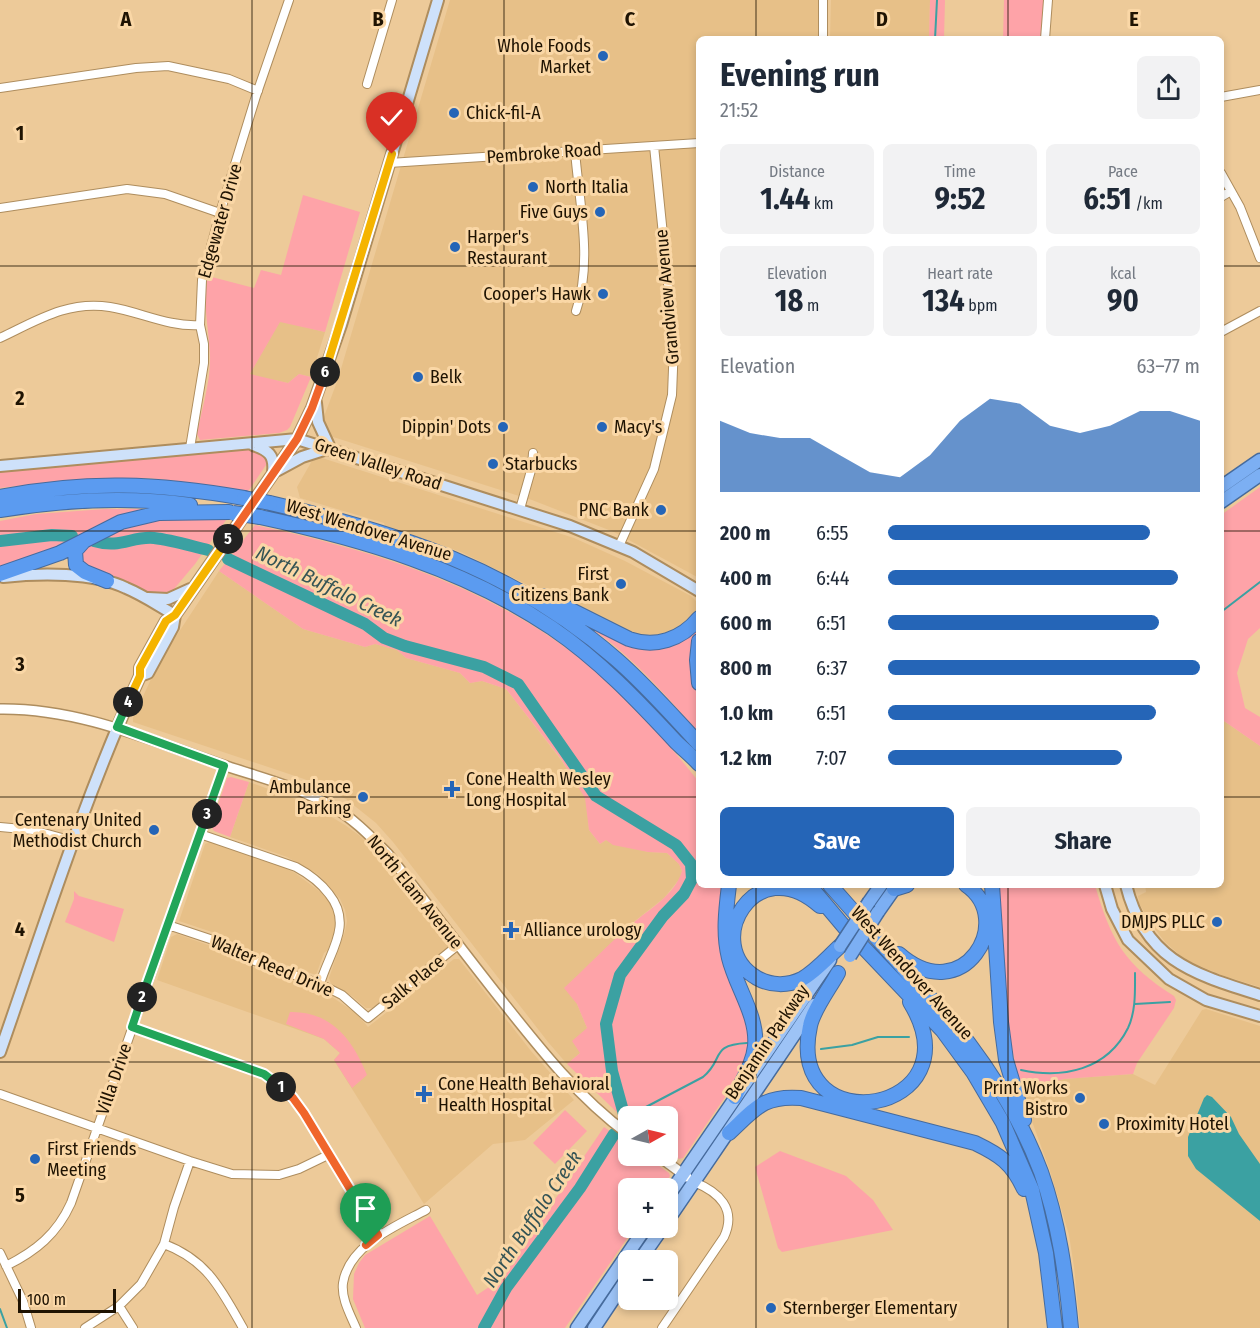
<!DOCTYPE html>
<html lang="en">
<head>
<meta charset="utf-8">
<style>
	body { margin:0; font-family:"Fira Sans Condensed",sans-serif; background:#f2f2f3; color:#1f2937; height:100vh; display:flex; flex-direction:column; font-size:22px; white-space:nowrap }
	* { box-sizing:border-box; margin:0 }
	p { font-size:20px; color:#747a83 }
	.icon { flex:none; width:33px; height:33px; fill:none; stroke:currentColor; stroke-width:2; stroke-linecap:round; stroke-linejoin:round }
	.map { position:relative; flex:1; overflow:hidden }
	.details { position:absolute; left:696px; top:36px; width:528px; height:852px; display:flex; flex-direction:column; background:#fff; border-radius:9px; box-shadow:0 3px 9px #0003 }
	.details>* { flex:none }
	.needle { width:39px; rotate:82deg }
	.buttons { position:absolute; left:618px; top:1106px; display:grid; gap:12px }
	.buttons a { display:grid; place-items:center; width:60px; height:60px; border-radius:9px; background:#fff; box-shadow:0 3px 9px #0003; font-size:30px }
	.scale { position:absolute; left:18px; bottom:15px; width:98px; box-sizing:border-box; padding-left:6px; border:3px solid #1f1302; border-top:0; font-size:16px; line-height:21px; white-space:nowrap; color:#1f1302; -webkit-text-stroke:4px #fad7a6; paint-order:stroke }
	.pin { position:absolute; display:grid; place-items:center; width:51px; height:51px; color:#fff; margin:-62px -26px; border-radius:50% 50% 50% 0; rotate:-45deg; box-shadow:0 0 6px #0007 }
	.pin .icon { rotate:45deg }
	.km { position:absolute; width:30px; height:30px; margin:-15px; border-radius:50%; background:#222; color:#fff; font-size:16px; line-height:30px; text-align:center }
	.round { display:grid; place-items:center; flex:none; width:63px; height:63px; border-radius:9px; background:#f2f2f3 }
	.summary { display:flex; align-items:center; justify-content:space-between; height:102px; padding:0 24px }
	h1 { font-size:33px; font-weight:700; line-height:45px }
	.stats { display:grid; grid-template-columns:repeat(3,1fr); gap:9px; height:102px; padding:6px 24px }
	.stats div { display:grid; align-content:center; border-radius:9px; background:#f2f2f3; text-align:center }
	.stats b { font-size:30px; font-weight:700 }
	.stats small { font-size:16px; font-weight:400 }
	.stats p { font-size:16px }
	.chart { height:168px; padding:12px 24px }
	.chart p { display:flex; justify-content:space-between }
	.chart svg { width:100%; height:108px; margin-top:6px; fill:#2565b7; opacity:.7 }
	.primary-button { display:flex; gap:12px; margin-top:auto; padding:12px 24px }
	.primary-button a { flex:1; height:69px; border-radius:9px; background:#2565b7; color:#fff; font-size:24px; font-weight:700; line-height:69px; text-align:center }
	.primary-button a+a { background:#f2f2f3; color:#1f2937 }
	ul { padding:0 24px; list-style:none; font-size:20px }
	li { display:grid; grid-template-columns:96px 72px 1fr; align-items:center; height:45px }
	li i { height:15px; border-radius:8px; background:#2565b7 }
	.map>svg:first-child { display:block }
	.built { fill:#e7c088 }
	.green { fill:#fea3a8 }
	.water { fill:#3ba1a2 }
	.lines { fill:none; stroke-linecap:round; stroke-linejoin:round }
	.stream { stroke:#3ba1a2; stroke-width:2 }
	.river { stroke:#3ba1a2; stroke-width:12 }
	.minor-casing { stroke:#ae8d5e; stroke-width:10 }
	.tertiary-casing { stroke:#ae8d5e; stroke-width:12 }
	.secondary-casing { stroke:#ae8d5e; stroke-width:14 }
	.primary-casing { stroke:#466b9d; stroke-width:15 }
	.trunk-casing { stroke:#466b9d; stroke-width:15 }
	.motorway-casing { stroke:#466b9d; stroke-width:16 }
	.minor { stroke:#fff; stroke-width:8 }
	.tertiary { stroke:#fff; stroke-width:9 }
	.secondary { stroke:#cee1fa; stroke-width:10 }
	.primary { stroke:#9dc3f6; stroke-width:12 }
	.trunk { stroke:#7caff3; stroke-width:12 }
	.motorway { stroke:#5b9bf0; stroke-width:14 }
	.trunk-bridge-casing { stroke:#466b9d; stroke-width:15; stroke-linecap:butt }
	.motorway-bridge-casing { stroke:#466b9d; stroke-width:16; stroke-linecap:butt }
	.trunk-bridge { stroke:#7caff3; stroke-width:12 }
	.motorway-bridge { stroke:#5b9bf0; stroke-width:14 }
	.split-1-casing { stroke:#fff; stroke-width:12 }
	.split-2-casing { stroke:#fff; stroke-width:12 }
	.split-3-casing { stroke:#fff; stroke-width:12 }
	.split-4-casing { stroke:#fff; stroke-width:12 }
	.split-5-casing { stroke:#fff; stroke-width:12 }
	.split-6-casing { stroke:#fff; stroke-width:12 }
	.split-7-casing { stroke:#fff; stroke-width:12 }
	.split-1 { stroke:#f0652b; stroke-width:8 }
	.split-2 { stroke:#22a559; stroke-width:8 }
	.split-3 { stroke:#22a559; stroke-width:8 }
	.split-4 { stroke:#22a559; stroke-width:8 }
	.split-5 { stroke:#f5b400; stroke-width:8 }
	.split-6 { stroke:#f0652b; stroke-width:8 }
	.split-7 { stroke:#f5b400; stroke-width:8 }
	.grid { fill:none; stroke:#1f1302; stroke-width:1.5; stroke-opacity:0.55 }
	.poi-dot { fill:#2565b7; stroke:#fad7a6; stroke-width:2 }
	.labels { text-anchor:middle; stroke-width:6; stroke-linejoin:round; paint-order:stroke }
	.poi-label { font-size:18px; fill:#1f1302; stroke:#fad7a6; text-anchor:start }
	.street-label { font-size:18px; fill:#1f1302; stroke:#fad7a6 }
	.water-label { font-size:20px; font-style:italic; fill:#355455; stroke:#fad7a6 }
	.grid-label { font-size:20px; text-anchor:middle; font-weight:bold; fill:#1f1302; stroke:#fad7a6; stroke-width:6; stroke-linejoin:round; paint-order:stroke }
</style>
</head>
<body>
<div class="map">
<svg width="1260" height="1328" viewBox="0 0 1260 1328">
	<rect width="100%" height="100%" fill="#edca99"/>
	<path class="built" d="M450 0H818V39H699V578L614 532 532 500 330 436 322 422 338 379Z
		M831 0H930L929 39H830Z
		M280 321 325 332 311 377 299 374 288 383 249 375Z
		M322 458 574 538 625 561 691 596 698 603 699 612 675 633 643 639 588 615 461 552 385 526 384 523 300 498 297 487 313 459Z
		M219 571 303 629 365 647 375 644 397 650 406 658 460 673 470 683 482 681 506 689 561 760 586 798 589 830 600 844 606 840 648 852 667 853 679 864 682 871 681 877 664 898 631 924 577 1004 587 1028 580 1053 567 1064 548 1042 393 842 376 823 346 799 304 779 133 722V718L152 677 169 647Z
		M1221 719 1260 746V987L1224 976 1195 964 1182 957 1165 942 1151 924 1139 903 1138 896 1146 892 1145 885H1221Z
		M249 782 310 804 345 825 360 836 385 861 448 944V950L372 1008H366L352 996 331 984 329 978 345 931 347 921 345 910 340 899 319 875 287 857 230 837Z
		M209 842 283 867 295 873 322 893 332 906 336 920 335 929 328 950 324 953 316 975 257 955 215 933 179 921 205 844Z
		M177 934 211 946 253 967 326 993 356 1013 368 1027 454 959H459L531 1051 574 1100 525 1140 493 1144 424 1204 334 1060 340 1053 324 1039 157 980 171 937Z
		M1206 1009 1260 1026V1328H1080L1074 1267 1069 1235 1050 1171 1021 1091 1064 1079 1133 1074 1155 1085 1202 1010Z"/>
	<path class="green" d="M930 0H945L944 39H929Z
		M1004 0H1044L1041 39H1003Z
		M303 195 360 212 325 332 280 322 250 374 288 383 299 374 311 377 290 427 287 430 279 433 200 440 197 434C202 408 211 381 210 355 209 328 202 303 208 276L254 288 261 270 281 275Z
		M225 450H259L266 457V465L247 493C209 486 171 478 133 478 89 477 44 483 0 488V472Z
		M1260 487V628L1248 639 1237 673 1245 708 1260 717V746L1221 719V515Z
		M105 509H163L64 547 0 568V521L36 514Z
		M200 516 226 520 195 564 174 589 163 595 153 594 124 580 84 568 79 555 80 551 104 534 152 519Z
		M255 525C380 552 496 588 596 671 633 701 665 740 695 777L699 783V885H724L751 1046 741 1074 683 1158 679 1159 668 1151V1116H628V1123L567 1064 580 1053 572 1041 587 1028 577 1004 564 988C587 967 608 944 632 924 649 909 675 895 682 871L679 864 667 853 648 852 613 845 606 840 600 844 589 830 585 798 561 759 506 689 482 681 470 683 460 673 406 658 397 650 375 644 365 647 303 629 219 571Z
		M559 610 635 645 699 625 696 681 699 699V733C668 698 637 661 599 634 586 625 572 618 559 610Z
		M231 777 249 782 230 837 214 831 211 826 227 778Z
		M999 885H1095C1111 941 1125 965 1174 996L1176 1000 1174 1008 1137 1063 1133 1074 1064 1079 1021 1091 1006 1020Z
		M74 891 79 896 124 909 114 942 65 922 74 899Z
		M290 1012C331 1011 353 1040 367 1075L352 1088 334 1060 340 1053 324 1039 286 1024Z
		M565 1110 587 1131 555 1164 533 1143Z
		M604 1127 628 1144V1155H644L669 1173 670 1176 662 1188H628V1227H635L565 1328H365L353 1299 354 1274 359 1263 365 1255 430 1216 477 1295 501 1279Z
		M780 1151 846 1176 873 1200 893 1230 782 1252 778 1248 755 1167Z"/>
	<path class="water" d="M1207 1095 1212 1097 1231 1117 1239 1134 1260 1164V1221L1196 1169 1188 1156V1137L1204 1098Z"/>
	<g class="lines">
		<path class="stream" d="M935 39 937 0
			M1221 612 1260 582
			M1135 1004 1170 1002
			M821 1049 852 1045 878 1037H909
			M1021 1070C1063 1079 1107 1070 1128 1028 1136 1011 1135 991 1135 973
			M625 1118 703 1077C725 1059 709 1045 747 1043
			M0 1309 7 1328"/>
		<path class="river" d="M0 541 52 535 72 536
			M94 541C121 549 131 536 154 538 172 540 191 546 208 550
			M228 559 365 624 384 638 405 646 484 667 518 684 596 796 676 845 691 864 692 879 684 894 663 916 620 975 606 1024 612 1071 625 1118
			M484 1328 506 1288 580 1188 614 1134"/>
		<defs>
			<path id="minor" d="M823 39V0
				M1045 39 1048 0
				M367 84 392 0
				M0 88 136 68 168 66 229 79 258 91
				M1221 97 1260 90
				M575 151C579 202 593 262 576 311
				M389 163 699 143
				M1221 173 1240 207 1260 258
				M1221 197 1231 191
				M0 208 127 189 165 194 220 213
				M1221 332 1260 311
				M0 338C36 321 68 300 110 307 141 312 168 327 200 325
				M190 448 204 363V344L200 325 202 280 220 213 256 96 289 0
				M520 509 532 467 533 453
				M619 546 654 469 672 395 674 343 654 146
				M0 827 33 830 73 841
				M200 834 296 867C309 874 320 882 329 894 354 925 329 952 320 984
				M168 925 219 942 252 960 320 984 342 995 368 1018 458 945
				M132 1027 264 1074C280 1086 293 1097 304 1113L378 1235
				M0 1094 190 1161 232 1174 279 1175 299 1169 328 1155
				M164 1244C207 1260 221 1289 243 1328
				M0 1253 23 1301 31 1328
				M6 1266C36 1251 57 1234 71 1203L224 766
				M119 1306 133 1328
				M85 1328 119 1306 141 1284 164 1244 174 1207 190 1161
				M356 1328C350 1314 341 1298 343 1283 349 1245 396 1226 426 1210
				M662 1328 724 1237C737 1209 719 1192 694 1182"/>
			<path id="tertiary" d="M0 709C80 708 152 741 226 766 262 778 299 787 333 807 354 819 371 837 388 854 427 903 464 953 503 1002 541 1050 579 1098 628 1134
				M657 1155 687 1177"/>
			<path id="secondary" d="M316 403 318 422 330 448
				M253 445C268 450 275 455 273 472
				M0 466 297 439 570 526 633 552 699 591
				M278 470 302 457 330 448
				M3 577C40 573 93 572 126 588 143 595 159 606 175 615
				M148 598 168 599 190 589
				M140 676 148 673 173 627 175 615
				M1105 885 1112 909 1128 940 1169 979 1206 1000 1260 1016
				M1126 885C1145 961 1194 974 1260 995
				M0 1052C44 926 84 798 140 676V668L166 621 175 615 297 439 312 408 341 325 438 0"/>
			<path id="primary" d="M668 1196 830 960
				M668 1220C717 1148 766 1077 814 1005
				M640 1260 663 1227
				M577 1328 646 1227
				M594 1328 628 1277"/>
			<path id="trunk" d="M1221 487 1260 460
				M1221 502 1260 475
				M869 902 881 885
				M878 912 897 885"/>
			<path id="motorway" d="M0 497C86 480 159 483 244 498
				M270 503C400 533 514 570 616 659 646 685 672 715 699 744
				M0 510C63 500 126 496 190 505
				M260 517C362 539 465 569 552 628 599 660 637 700 676 742 683 749 692 756 699 764
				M83 542 75 551 76 565 85 572 107 581
				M0 574 60 553 121 522 159 513 229 512
				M543 596 629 639C655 648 681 640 699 618
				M699 641 697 660 699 683
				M729 885C726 910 723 934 729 958 736 987 758 1016 755 1046 753 1065 742 1080 735 1097
				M809 885 846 929 943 1031 973 1072 1003 1123 1032 1190 1046 1253 1055 1328
				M830 885C853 911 876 937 899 963 914 982 932 999 948 1017 986 1063 1020 1116 1041 1172 1059 1223 1066 1275 1071 1328
				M992 885 1001 1022 1006 1060 1024 1120
				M894 889 907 885
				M820 906C755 848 700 945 757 978 771 986 788 986 802 979 816 971 828 957 840 946
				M899 954C963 1010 1017 920 966 885
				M838 973C830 988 813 1010 810 1026 784 1145 979 1115 910 1002
				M729 1133C755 1109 763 1095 801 1098L975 1143C1000 1155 1012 1163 1024 1189"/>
		</defs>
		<use href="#minor" class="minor-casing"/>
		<use href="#tertiary" class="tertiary-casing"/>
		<use href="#secondary" class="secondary-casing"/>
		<use href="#primary" class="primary-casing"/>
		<use href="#trunk" class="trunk-casing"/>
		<use href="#motorway" class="motorway-casing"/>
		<use href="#minor" class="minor"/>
		<use href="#tertiary" class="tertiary"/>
		<use href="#secondary" class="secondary"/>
		<use href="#primary" class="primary"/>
		<use href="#trunk" class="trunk"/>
		<use href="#motorway" class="motorway"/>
		<defs>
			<path id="trunk-bridge" d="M840 946 869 902
				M850 956 878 912"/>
			<path id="motorway-bridge" d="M244 498 270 503
				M233 513 260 517"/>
		</defs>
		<use href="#trunk-bridge" class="trunk-bridge-casing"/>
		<use href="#motorway-bridge" class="motorway-bridge-casing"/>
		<use href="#trunk-bridge" class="trunk-bridge"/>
		<use href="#motorway-bridge" class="motorway-bridge"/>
	</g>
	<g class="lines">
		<defs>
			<path id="split-1" d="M281 1087 293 1098 304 1113 378 1235 366 1245"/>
			<path id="split-2" d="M142 997 132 1027 264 1074 281 1087"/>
			<path id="split-3" d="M142 997 207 814"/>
			<path id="split-4" d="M128 702 117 727 224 766 207 814"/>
			<path id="split-5" d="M128 702 140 676V668L166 621 175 615 228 539"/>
			<path id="split-6" d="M228 539 297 439 312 408 325 372"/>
			<path id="split-7" d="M325 372 392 154"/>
		</defs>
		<use href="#split-1" class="split-1-casing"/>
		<use href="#split-2" class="split-2-casing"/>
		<use href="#split-3" class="split-3-casing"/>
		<use href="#split-4" class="split-4-casing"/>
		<use href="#split-5" class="split-5-casing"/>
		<use href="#split-6" class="split-6-casing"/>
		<use href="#split-7" class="split-7-casing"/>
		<use href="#split-1" class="split-1"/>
		<use href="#split-2" class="split-2"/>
		<use href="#split-3" class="split-3"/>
		<use href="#split-4" class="split-4"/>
		<use href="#split-5" class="split-5"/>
		<use href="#split-6" class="split-6"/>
		<use href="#split-7" class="split-7"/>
	</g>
	<path class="grid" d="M252 0V1328M504 0V1328M756 0V39M1008 0V39M0 266H699M1221 266H1260M0 531H699M1221 531H1260M0 797H699M1221 797H1260M756 885V1328M1008 885V1328M0 1062H1260"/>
	<g class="poi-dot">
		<circle cx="603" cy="56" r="6"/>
		<circle cx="454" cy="113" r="6"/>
		<circle cx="533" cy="187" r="6"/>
		<circle cx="600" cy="212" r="6"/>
		<circle cx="455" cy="247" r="6"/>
		<circle cx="603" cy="294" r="6"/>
		<circle cx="418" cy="377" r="6"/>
		<circle cx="503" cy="427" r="6"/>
		<circle cx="602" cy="427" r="6"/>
		<circle cx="493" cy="464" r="6"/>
		<circle cx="661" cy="510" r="6"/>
		<circle cx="621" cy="584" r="6"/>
		<path d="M449 780h6v6h6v6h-6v6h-6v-6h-6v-6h6z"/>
		<circle cx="363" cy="797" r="6"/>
		<circle cx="154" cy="830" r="6"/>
		<circle cx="1217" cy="922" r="6"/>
		<path d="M508 921h6v6h6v6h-6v6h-6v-6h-6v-6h6z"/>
		<path d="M421 1085h6v6h6v6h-6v6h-6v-6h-6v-6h6z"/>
		<circle cx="1080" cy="1098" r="6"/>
		<circle cx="1104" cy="1124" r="6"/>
		<circle cx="35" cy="1159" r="6"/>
		<circle cx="771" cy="1308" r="6"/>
	</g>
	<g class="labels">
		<g class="poi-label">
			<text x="591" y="52" text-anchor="end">Whole Foods<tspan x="591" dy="21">Market</tspan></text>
			<text x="466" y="119">Chick-fil-A</text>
			<text x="545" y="193">North Italia</text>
			<text x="588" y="218" text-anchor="end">Five Guys</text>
			<text x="467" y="243">Harper's<tspan x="467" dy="21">Restaurant</tspan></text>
			<text x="591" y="300" text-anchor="end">Cooper's Hawk</text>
			<text x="430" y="383">Belk</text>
			<text x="491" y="433" text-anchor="end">Dippin' Dots</text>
			<text x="614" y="433">Macy's</text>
			<text x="505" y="470">Starbucks</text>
			<text x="649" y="516" text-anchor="end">PNC Bank</text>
			<text x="609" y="580" text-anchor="end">First<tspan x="609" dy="21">Citizens Bank</tspan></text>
			<text x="466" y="785">Cone Health Wesley<tspan x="466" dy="21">Long Hospital</tspan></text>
			<text x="351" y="793" text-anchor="end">Ambulance<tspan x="351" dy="21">Parking</tspan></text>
			<text x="142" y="826" text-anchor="end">Centenary United<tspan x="142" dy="21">Methodist Church</tspan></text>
			<text x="1205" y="928" text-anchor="end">DMJPS PLLC</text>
			<text x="524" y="936">Alliance urology</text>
			<text x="438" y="1090">Cone Health Behavioral<tspan x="438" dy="21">Health Hospital</tspan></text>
			<text x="1068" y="1094" text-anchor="end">Print Works<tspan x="1068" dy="21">Bistro</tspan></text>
			<text x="1116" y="1130">Proximity Hotel</text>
			<text x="47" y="1155">First Friends<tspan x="47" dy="21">Meeting</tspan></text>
			<text x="783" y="1314">Sternberger Elementary</text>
		</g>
		<g class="street-label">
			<text transform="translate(544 153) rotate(-4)" y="6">Pembroke Road</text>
			<text transform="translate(220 221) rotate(-74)" y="6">Edgewater Drive</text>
			<text transform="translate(667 297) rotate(-95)" y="6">Grandview Avenue</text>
			<text transform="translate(378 464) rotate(18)" y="6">Green Valley Road</text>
			<text transform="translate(369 530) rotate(17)" y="6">West Wendover Avenue</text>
			<text transform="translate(415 892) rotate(51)" y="6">North Elam Avenue</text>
			<text transform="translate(272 966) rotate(23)" y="6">Walter Reed Drive</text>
			<text transform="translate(912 973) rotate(48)" y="6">West Wendover Avenue</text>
			<text transform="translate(413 982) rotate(-39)" y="6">Salk Place</text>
			<text transform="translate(767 1042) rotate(-56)" y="6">Benjamin Parkway</text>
			<text transform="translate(114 1079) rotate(-71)" y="6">Villa Drive</text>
		</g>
		<g class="water-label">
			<text transform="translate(329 586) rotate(26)" y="7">North Buffalo Creek</text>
			<text transform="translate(532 1219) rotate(-56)" y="7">North Buffalo Creek</text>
		</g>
	</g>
	<g class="grid-label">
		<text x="126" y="26">A</text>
		<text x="378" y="26">B</text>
		<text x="630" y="26">C</text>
		<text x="882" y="26">D</text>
		<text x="1134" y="26">E</text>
		<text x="20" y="140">1</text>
		<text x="20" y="405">2</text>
		<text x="20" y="671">3</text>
		<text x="20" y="936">4</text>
		<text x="20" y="1202">5</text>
	</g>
</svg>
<div class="buttons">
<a><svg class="needle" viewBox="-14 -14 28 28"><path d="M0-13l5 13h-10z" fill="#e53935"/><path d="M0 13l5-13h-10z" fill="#747a83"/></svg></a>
<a>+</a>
<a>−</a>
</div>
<div class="scale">100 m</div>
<div class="pin" style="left:366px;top:1245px;background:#1e9e55"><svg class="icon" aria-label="arrive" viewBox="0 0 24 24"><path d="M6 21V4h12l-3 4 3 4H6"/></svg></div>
<div class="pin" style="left:392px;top:154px;background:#d93025"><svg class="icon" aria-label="check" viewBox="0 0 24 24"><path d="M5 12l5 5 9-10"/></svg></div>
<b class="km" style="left:281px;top:1087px">1</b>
<b class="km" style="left:142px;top:997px">2</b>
<b class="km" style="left:207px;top:814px">3</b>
<b class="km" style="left:128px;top:702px">4</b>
<b class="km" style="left:228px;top:539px">5</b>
<b class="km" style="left:325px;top:372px">6</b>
<section class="details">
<div class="summary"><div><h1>Evening run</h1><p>21:52</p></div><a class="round"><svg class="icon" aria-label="share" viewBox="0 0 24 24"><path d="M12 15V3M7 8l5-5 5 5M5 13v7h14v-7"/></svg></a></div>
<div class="stats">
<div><p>Distance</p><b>1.44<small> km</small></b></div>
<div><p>Time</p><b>9:52</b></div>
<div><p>Pace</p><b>6:51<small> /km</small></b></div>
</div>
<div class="stats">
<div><p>Elevation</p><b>18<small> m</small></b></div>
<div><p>Heart rate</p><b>134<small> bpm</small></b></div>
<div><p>kcal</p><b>90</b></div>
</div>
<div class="chart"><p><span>Elevation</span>63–77 m</p>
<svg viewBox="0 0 160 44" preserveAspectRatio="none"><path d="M0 44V15L10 20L20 22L30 22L40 29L50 36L60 38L70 29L80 15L90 6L100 8L110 17L120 20L130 17L140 11L150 11L160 15V44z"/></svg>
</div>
<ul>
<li><b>200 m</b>6:55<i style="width:84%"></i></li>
<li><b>400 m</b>6:44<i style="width:93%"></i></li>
<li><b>600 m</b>6:51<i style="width:87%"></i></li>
<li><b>800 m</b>6:37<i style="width:100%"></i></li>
<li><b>1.0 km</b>6:51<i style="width:86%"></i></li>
<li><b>1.2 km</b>7:07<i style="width:75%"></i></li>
</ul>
<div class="primary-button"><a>Save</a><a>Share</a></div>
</section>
</div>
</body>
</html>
